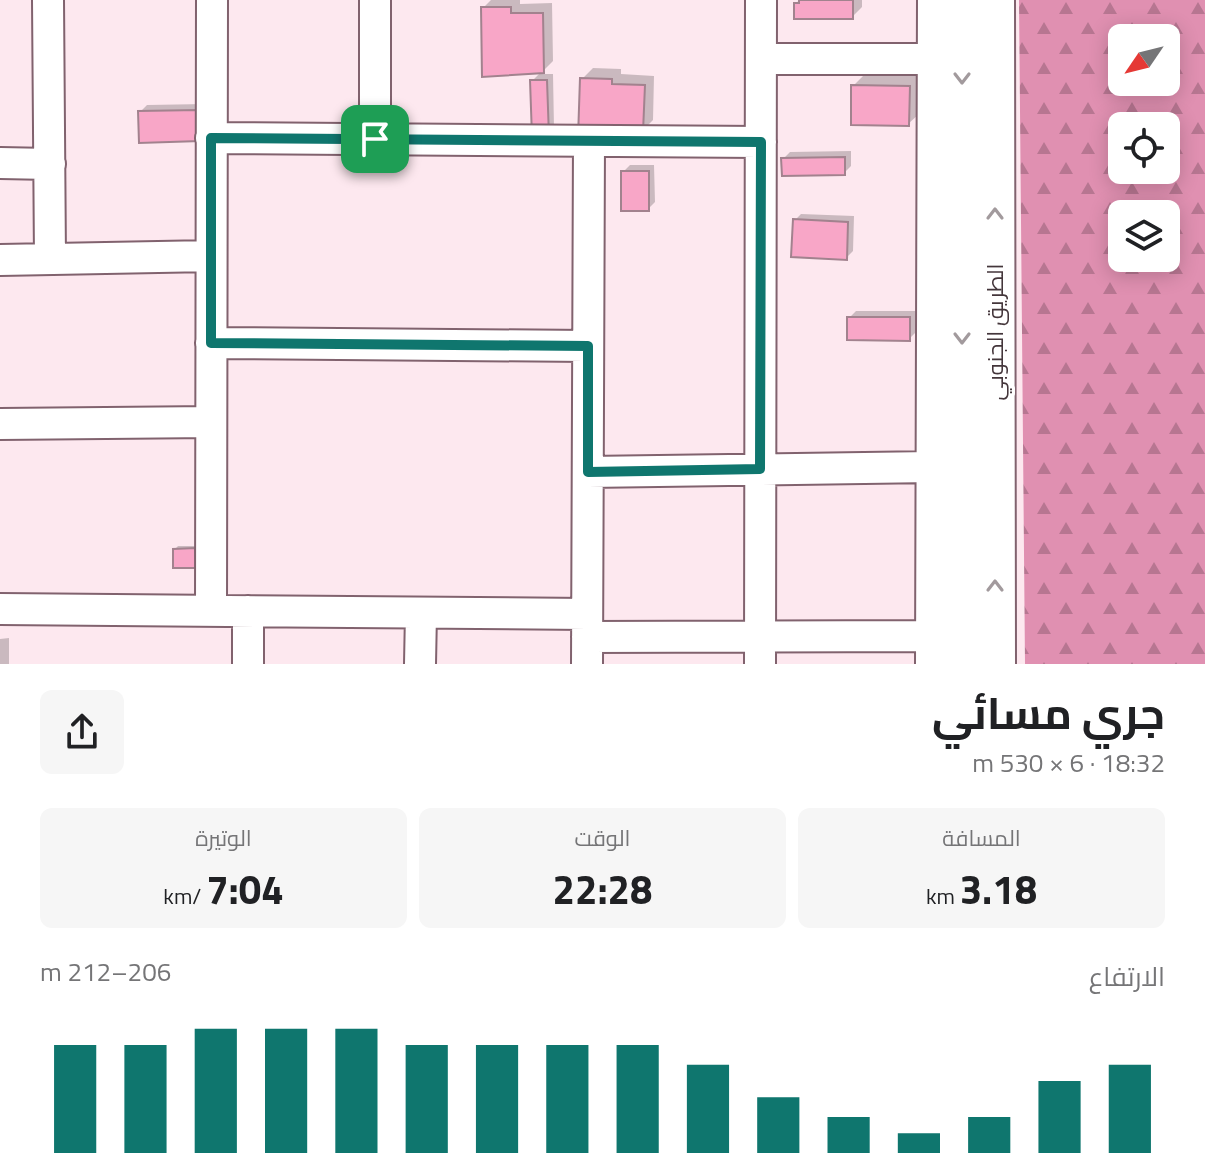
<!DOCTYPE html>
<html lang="ar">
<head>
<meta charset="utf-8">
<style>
	body { margin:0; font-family:"Titillium Web",Cairo,sans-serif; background:#f6f6f6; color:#202124; direction:rtl; height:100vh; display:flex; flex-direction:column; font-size:30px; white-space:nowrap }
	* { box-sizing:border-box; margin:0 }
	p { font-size:26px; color:#757577 }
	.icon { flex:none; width:44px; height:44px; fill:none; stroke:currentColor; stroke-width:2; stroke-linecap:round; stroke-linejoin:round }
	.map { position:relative; height:664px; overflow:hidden; direction:ltr }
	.details { display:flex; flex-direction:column; background:#fff; flex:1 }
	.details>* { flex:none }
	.needle { width:52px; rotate:235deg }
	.controls { position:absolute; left:1108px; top:24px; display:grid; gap:16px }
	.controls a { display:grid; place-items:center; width:72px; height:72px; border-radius:12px; background:#fff; box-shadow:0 4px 20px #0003; font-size:40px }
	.pin { position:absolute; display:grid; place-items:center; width:68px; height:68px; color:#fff; margin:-34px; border-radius:16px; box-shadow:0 4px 12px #0006 }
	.round { display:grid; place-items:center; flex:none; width:84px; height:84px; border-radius:12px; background:#f6f6f6 }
	.headline { display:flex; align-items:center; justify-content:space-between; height:136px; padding:0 40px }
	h1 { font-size:44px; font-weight:700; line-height:60px }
	.metrics { display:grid; grid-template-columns:repeat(3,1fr); gap:12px; height:136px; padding:8px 40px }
	.metrics div { display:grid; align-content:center; border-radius:12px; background:#f6f6f6; text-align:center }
	.metrics b { font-size:40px; font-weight:700 }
	.metrics small { font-size:22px; font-weight:400 }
	.metrics p { font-size:22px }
	.chart { height:224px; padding:16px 40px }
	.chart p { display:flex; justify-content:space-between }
	.chart svg { width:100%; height:144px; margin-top:8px; stroke:#0f766e; stroke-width:6 }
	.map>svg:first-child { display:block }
	.forest { fill:url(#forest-firs); fill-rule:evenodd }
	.shadow { fill:#0003 }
	.building { fill:#f8a6c7; stroke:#a2828e; stroke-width:2 }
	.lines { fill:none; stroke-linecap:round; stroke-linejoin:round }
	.minor-casing { stroke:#81626e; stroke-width:34 }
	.major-casing { stroke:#81626e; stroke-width:42 }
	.minor { stroke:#fff; stroke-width:30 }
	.major { stroke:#fff; stroke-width:38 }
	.oneway { stroke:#a29a9d }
	.route-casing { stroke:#fff; stroke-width:16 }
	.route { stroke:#0f766e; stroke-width:10 }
	.labels { text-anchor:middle; stroke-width:6; stroke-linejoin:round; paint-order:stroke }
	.street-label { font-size:22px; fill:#44363b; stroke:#fff }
</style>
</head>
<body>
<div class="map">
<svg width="1205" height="664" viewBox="0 0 1205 664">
	<defs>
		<pattern id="forest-firs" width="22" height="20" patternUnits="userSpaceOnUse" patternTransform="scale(2)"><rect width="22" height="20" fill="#e090b1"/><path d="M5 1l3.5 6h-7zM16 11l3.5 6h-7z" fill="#b77691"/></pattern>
	</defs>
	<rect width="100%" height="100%" fill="#fde8ef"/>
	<path class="forest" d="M1019 0H1205V664H1025ZM1122 38H1166V82H1122ZM1122 126H1166V170H1122ZM1122 214H1166V258H1122Z"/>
	<path class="shadow" d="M491 0H520V4L552 3 553 61 540 74H553L554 128 548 135 532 81 542 71 483 8Z
		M799 0H862V7L852 17 796 4Z
		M593 68 621 69V74L654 76 653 120 643 130 582 79Z
		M863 76H919V114L908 124 853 86Z
		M205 104 206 133 140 112 147 105Z
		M851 151V166L844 173 783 159 790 152Z
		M630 165H654L655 202 648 209 623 172Z
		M801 214 854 216 853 251 846 258 795 220Z
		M856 311H916V332L909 339 849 318Z
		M178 546H198V563L195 566 175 549Z
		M9 638V664H0V639Z"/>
	<path class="building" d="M799 0H853V19H794V3H799Z
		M481 7H511V13H543L544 73 482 77Z
		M580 78 612 79V84L645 85 643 132 578 138Z
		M530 80H547L549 137H532Z
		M851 85 910 86 909 126 851 125Z
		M199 110 200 141 139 143 138 111Z
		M845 157V175L782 176 781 158Z
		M621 171H649V211H621Z
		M793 219 848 222 847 260 791 257Z
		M847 317H910V341L847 340Z
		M195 548 196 568H173V549Z"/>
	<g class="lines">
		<defs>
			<path id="minor" d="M48 0 50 259
				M761 59H932
				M211 138 761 142
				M375 139V0
				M0 163 50 164
				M0 260 211 256
				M211 343 588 346
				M0 424 211 422
				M588 472 932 467
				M0 609 587 614
				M211 611 212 0
				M587 637 931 636
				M248 664V611
				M420 664 421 613
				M587 664 589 141
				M760 664 761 0
				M931 664 933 0"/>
			<path id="major" d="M995 0 996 664
				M962 664V0"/>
		</defs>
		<use href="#minor" class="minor-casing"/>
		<use href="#major" class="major-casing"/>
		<use href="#minor" class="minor"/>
		<use href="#major" class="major"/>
	</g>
	<defs><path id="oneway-chevron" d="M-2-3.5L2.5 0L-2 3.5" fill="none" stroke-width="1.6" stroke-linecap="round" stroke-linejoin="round" transform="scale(2)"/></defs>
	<g class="oneway">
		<use href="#oneway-chevron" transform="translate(962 78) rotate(90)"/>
		<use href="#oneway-chevron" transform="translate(995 214) rotate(-90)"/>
		<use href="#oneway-chevron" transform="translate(962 338) rotate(90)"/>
		<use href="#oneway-chevron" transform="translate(995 586) rotate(-90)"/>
	</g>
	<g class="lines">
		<defs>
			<path id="route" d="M211 138 761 142 760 469 588 472V346L211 343Z"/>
		</defs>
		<use href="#route" class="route-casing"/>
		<use href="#route" class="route"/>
	</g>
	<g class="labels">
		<g class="street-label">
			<text transform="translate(995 332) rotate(-90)" y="8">الطريق الجنوبي</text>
		</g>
	</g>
</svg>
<div class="controls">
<a><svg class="needle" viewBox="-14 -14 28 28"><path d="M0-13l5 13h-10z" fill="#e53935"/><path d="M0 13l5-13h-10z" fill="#757577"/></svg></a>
<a><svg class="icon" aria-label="locate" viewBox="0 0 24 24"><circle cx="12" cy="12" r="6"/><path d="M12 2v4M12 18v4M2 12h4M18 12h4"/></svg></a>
<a><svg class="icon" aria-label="layers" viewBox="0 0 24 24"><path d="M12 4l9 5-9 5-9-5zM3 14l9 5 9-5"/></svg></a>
</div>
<div class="pin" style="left:375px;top:139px;background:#1e9e55"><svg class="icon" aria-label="arrive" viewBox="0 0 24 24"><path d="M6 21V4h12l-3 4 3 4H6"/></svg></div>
</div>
<section class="details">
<div class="headline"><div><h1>جري مسائي</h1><p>18:32 · 6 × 530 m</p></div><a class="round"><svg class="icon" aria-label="share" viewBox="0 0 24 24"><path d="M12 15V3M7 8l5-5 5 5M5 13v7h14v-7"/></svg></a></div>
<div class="metrics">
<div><p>المسافة</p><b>3.18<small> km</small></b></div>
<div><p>الوقت</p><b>22:28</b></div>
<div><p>الوتيرة</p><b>7:04<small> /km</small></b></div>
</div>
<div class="chart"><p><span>الارتفاع</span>206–212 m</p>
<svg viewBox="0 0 160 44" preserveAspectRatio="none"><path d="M5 44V11M15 44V11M25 44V6M35 44V6M45 44V6M55 44V11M65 44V11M75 44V11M85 44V11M95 44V17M105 44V27M115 44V33M125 44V38M135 44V33M145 44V22M155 44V17"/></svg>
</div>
</section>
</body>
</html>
